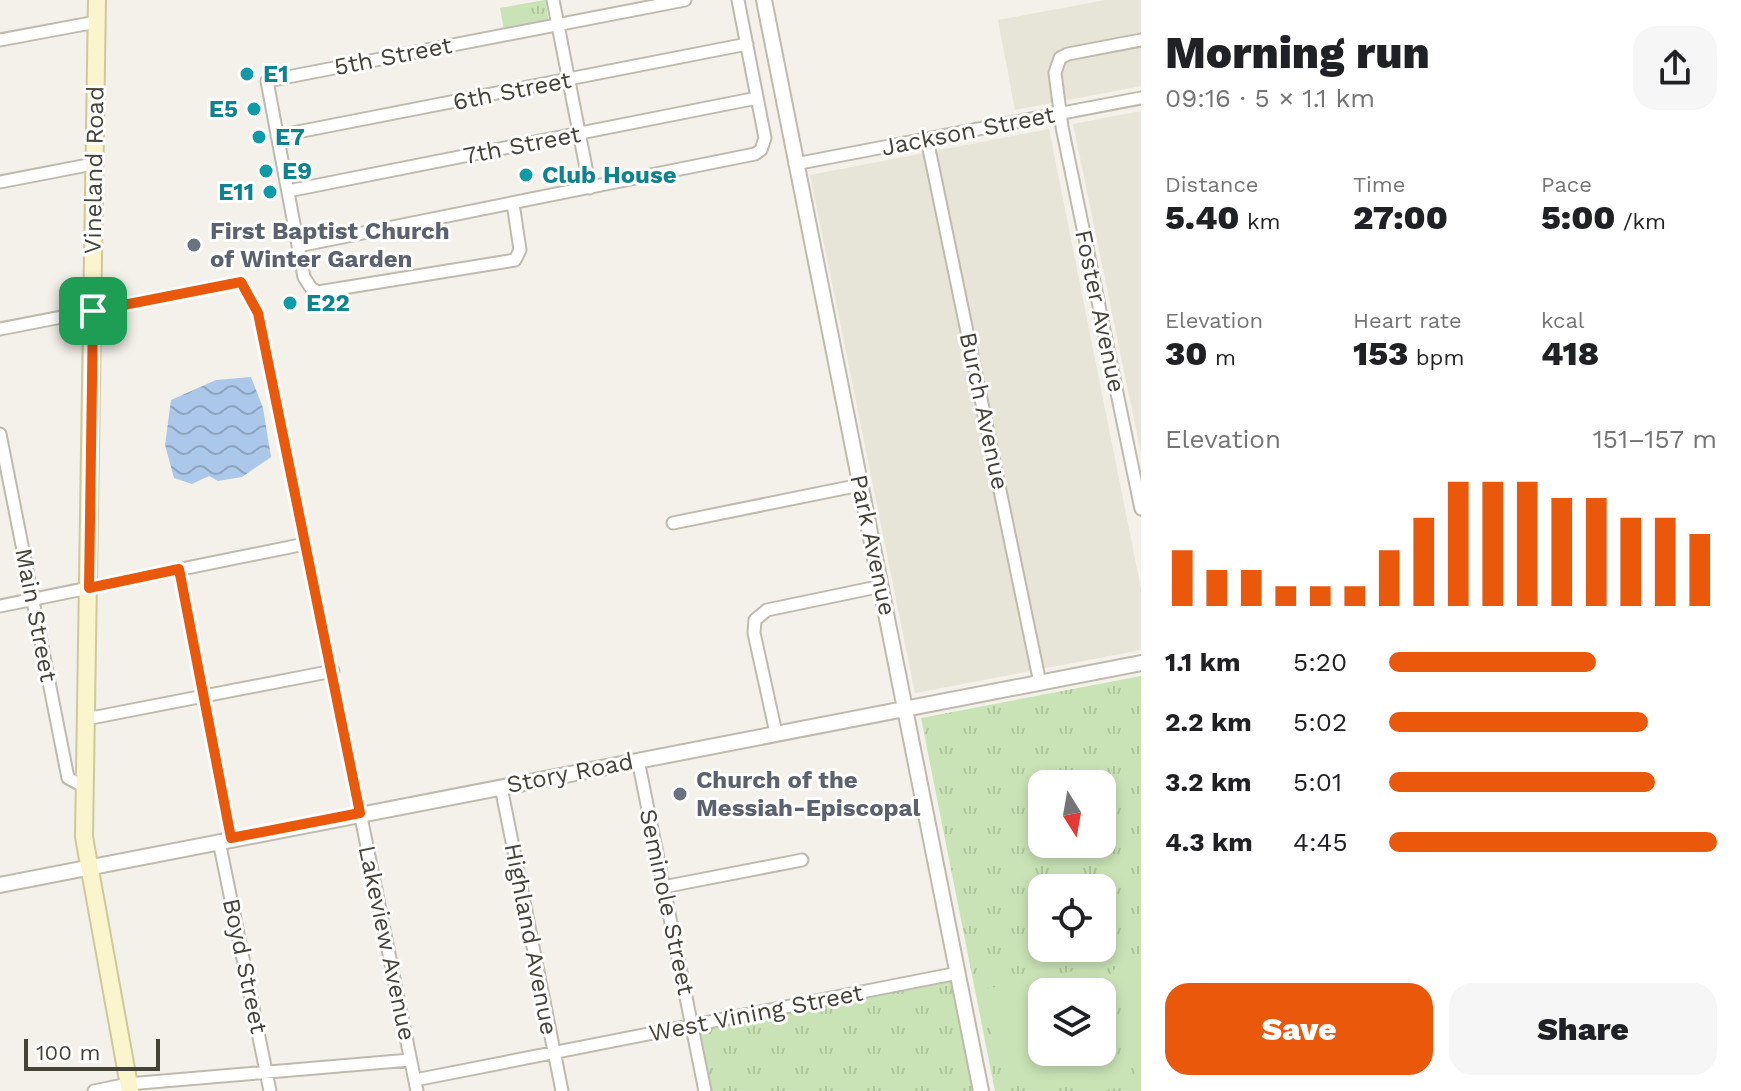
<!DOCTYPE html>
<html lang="en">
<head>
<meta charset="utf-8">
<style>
	body { margin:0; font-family:"Work Sans",sans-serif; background:#f6f6f6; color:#202124; height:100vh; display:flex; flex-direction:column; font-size:30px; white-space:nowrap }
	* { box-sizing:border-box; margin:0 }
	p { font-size:26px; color:#757577 }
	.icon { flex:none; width:44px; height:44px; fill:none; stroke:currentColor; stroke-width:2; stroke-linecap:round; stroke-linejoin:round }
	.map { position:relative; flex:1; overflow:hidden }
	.details { display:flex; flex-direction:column; background:#fff; width:600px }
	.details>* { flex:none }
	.needle { width:52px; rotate:169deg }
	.buttons { position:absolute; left:1028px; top:770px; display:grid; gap:16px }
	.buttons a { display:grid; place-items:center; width:88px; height:88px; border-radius:16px; background:#fff; box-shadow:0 4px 12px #0003; font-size:40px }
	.scale { position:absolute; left:24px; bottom:20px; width:136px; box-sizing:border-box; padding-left:8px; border:4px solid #464338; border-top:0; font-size:22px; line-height:28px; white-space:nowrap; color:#464338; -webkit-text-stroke:6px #fff; paint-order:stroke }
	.pin { position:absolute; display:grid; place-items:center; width:68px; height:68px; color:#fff; margin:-34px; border-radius:16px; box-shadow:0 4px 12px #0006 }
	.round { display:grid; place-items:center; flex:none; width:84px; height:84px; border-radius:24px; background:#f6f6f6 }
	.head { display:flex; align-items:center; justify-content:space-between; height:136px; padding:0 24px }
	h1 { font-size:44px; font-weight:800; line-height:60px }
	.metrics { display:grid; grid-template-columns:repeat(3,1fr); gap:12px; height:136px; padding:8px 24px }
	.metrics div { display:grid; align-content:center }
	.metrics b { font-size:34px; font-weight:800 }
	.metrics small { font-size:22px; font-weight:400 }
	.metrics p { font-size:22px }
	.chart { height:224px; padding:16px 24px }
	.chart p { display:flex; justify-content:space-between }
	.chart svg { width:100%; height:144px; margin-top:8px; stroke:#ea580c; stroke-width:6 }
	.primary-button { display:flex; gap:16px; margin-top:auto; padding:16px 24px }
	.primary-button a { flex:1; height:92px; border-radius:24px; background:#ea580c; color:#fff; font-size:32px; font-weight:800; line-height:92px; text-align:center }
	.primary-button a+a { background:#f6f6f6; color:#202124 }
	ul { padding:0 24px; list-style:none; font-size:26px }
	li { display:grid; grid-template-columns:128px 96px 1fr; align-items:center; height:60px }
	li i { height:20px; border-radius:10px; background:#ea580c }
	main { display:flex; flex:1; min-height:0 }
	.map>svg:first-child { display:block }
	.residential { fill:#e7e4d8 }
	.grass { fill:url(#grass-tufts); fill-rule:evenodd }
	.garden { fill:#c9e3b6 }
	.water { fill:url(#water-waves) }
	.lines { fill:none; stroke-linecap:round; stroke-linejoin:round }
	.minor-casing { stroke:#bebaad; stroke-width:15 }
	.tertiary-casing { stroke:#bebaad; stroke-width:18 }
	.secondary-casing { stroke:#cfc89d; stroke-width:20 }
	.minor { stroke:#fff; stroke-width:11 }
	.tertiary { stroke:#fff; stroke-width:14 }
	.secondary { stroke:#faf5cd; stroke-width:16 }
	.route-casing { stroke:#fff; stroke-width:16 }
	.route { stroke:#ea580c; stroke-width:10 }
	.culture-dot { fill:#0f9aa8; stroke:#fff; stroke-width:3 }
	.worship-dot { fill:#6b7280; stroke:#fff; stroke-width:3 }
	.labels { text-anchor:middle; stroke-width:6; stroke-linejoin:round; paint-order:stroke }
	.street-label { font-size:24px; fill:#464338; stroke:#fff }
	.culture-label { font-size:24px; font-weight:bold; fill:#0d838f; stroke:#fff; text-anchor:start }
	.worship-label { font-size:24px; font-weight:bold; fill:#5b616d; stroke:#fff; text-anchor:start }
</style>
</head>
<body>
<main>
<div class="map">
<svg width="1141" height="1091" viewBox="0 0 1141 1091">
	<defs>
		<pattern id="grass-tufts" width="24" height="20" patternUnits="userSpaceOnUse" patternTransform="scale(2)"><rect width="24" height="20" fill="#c9e3b6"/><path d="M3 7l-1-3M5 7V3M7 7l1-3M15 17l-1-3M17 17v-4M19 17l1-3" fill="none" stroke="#aec49d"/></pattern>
		<pattern id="water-waves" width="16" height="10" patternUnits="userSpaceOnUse" patternTransform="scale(2)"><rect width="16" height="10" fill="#abc8ea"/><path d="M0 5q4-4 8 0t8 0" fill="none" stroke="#8da4bf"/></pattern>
	</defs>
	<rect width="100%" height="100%" fill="#f3f1e9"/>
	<path class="residential" d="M1105 0H1141V86L1015 110 998 20Z
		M1141 111V453L1073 124Z
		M1049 129 1141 589V650L915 693 810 175Z"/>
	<path class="grass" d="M545 0 549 22 504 30 500 8Z
		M1141 676V1091H995L921 718ZM1042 784H1102V844H1042ZM1042 888H1102V948H1042ZM1042 992H1102V1052H1042Z
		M952 980 974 1091H711L699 1030Z"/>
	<path class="garden" d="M1141 959V1084L1137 1085 1113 971 1118 964Z
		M1088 968 1097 973 1101 992H1042V1052H1102V997L1120 1088 1092 1091 1063 1087 1025 1070 992 1035 975 991Z"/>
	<path class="water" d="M251 377 263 408 271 457 242 477 218 481 209 476 192 484 174 478 165 445 171 400 216 380Z"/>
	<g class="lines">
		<defs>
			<path id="minor" d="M553 0 590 188
				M0 40 96 22
				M1141 40 1068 54 1060 58 1055 73 1062 127 1141 509
				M277 136 747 44
				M927 139 1040 683
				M795 164 1141 98
				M0 182 93 164
				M288 191 757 98
				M513 203 520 250 515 260 318 292 311 288 304 277 267 81 685 0
				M298 246 755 154 761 150 765 138 738 0
				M0 329 241 282 258 313 417 1091
				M0 434 68 778 85 787
				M673 523 860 485
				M179 569 231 838
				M0 606 305 544
				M86 719 333 671
				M776 733 754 633 755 620 767 610 882 586
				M638 760 705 1091
				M501 787 562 1091
				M219 841 270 1091
				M663 887 802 860
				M415 1080 958 973
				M94 1091 128 1084 410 1060"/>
			<path id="tertiary" d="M764 0 981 1091
				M0 885 1141 663"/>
			<path id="secondary" d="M97 0 84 837 130 1091"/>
		</defs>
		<use href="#minor" class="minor-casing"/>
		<use href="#tertiary" class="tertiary-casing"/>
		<use href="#secondary" class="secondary-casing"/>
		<use href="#minor" class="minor"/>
		<use href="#tertiary" class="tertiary"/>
		<use href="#secondary" class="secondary"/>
	</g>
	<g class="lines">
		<defs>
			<path id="route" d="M241 282 258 313 360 813 231 838 179 569 89 588 93 311Z"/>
		</defs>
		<use href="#route" class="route-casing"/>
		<use href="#route" class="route"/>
	</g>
	<g class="culture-dot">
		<circle cx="247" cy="74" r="8"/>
		<circle cx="254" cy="109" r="8"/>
		<circle cx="259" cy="137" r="8"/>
		<circle cx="266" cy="171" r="8"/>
		<circle cx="526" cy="175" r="8"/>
		<circle cx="270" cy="192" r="8"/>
		<circle cx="290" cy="303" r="8"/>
	</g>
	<g class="worship-dot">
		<circle cx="194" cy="245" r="8"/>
		<circle cx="680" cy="794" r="8"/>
	</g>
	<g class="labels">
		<g class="street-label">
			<text transform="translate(393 56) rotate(-11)" y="8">5th Street</text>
			<text transform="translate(512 91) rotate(-11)" y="8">6th Street</text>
			<text transform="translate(968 131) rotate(-11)" y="8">Jackson Street</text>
			<text transform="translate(522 145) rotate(-11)" y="8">7th Street</text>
			<text transform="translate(94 170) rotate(-89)" y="8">Vineland Road</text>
			<text transform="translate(1100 311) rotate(78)" y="8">Foster Avenue</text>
			<text transform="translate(984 411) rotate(78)" y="8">Burch Avenue</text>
			<text transform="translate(873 545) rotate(78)" y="8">Park Avenue</text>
			<text transform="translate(36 615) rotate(79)" y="8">Main Street</text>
			<text transform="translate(570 773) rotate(-11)" y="8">Story Road</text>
			<text transform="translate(667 902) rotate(78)" y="8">Seminole Street</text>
			<text transform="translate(531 939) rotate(79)" y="8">Highland Avenue</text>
			<text transform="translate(387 943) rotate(78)" y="8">Lakeview Avenue</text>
			<text transform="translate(245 966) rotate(78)" y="8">Boyd Street</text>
			<text transform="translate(756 1013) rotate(-11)" y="8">West Vining Street</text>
		</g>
		<g class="culture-label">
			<text x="263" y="82">E1</text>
			<text x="238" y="117" text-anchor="end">E5</text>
			<text x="275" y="145">E7</text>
			<text x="282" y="179">E9</text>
			<text x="542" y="183">Club House</text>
			<text x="254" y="200" text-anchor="end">E11</text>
			<text x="306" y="311">E22</text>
		</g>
		<g class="worship-label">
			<text x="210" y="239">First Baptist Church<tspan x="210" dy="28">of Winter Garden</tspan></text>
			<text x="696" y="788">Church of the<tspan x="696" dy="28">Messiah-Episcopal</tspan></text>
		</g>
	</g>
</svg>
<div class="buttons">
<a><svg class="needle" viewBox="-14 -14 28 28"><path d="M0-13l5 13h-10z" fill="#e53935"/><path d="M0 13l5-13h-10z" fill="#757577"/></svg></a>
<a><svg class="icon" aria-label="locate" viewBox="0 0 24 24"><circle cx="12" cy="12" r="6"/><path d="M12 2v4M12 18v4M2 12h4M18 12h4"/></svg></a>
<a><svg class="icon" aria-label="layers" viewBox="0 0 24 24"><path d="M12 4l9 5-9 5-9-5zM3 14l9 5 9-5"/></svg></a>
</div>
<div class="scale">100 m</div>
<div class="pin" style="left:93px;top:311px;background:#1e9e55"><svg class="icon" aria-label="arrive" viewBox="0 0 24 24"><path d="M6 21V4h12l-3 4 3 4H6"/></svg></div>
</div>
<section class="details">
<div class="head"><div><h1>Morning run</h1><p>09:16 · 5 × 1.1 km</p></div><a class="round"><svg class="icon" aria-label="share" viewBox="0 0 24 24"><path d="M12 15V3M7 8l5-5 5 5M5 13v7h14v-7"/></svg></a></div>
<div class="metrics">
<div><p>Distance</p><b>5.40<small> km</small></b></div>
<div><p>Time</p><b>27:00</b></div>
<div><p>Pace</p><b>5:00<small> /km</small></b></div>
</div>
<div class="metrics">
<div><p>Elevation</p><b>30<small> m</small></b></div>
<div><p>Heart rate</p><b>153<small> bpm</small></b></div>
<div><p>kcal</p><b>418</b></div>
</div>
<div class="chart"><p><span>Elevation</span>151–157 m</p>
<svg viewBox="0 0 160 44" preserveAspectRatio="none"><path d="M5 44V27M15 44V33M25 44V33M35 44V38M45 44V38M55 44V38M65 44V27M75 44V17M85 44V6M95 44V6M105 44V6M115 44V11M125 44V11M135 44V17M145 44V17M155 44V22"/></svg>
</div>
<ul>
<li><b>1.1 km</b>5:20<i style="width:63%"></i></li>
<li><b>2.2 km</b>5:02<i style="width:79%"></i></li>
<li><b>3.2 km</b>5:01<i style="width:81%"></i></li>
<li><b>4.3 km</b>4:45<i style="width:100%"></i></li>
</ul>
<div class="primary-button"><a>Save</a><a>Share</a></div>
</section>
</main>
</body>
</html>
